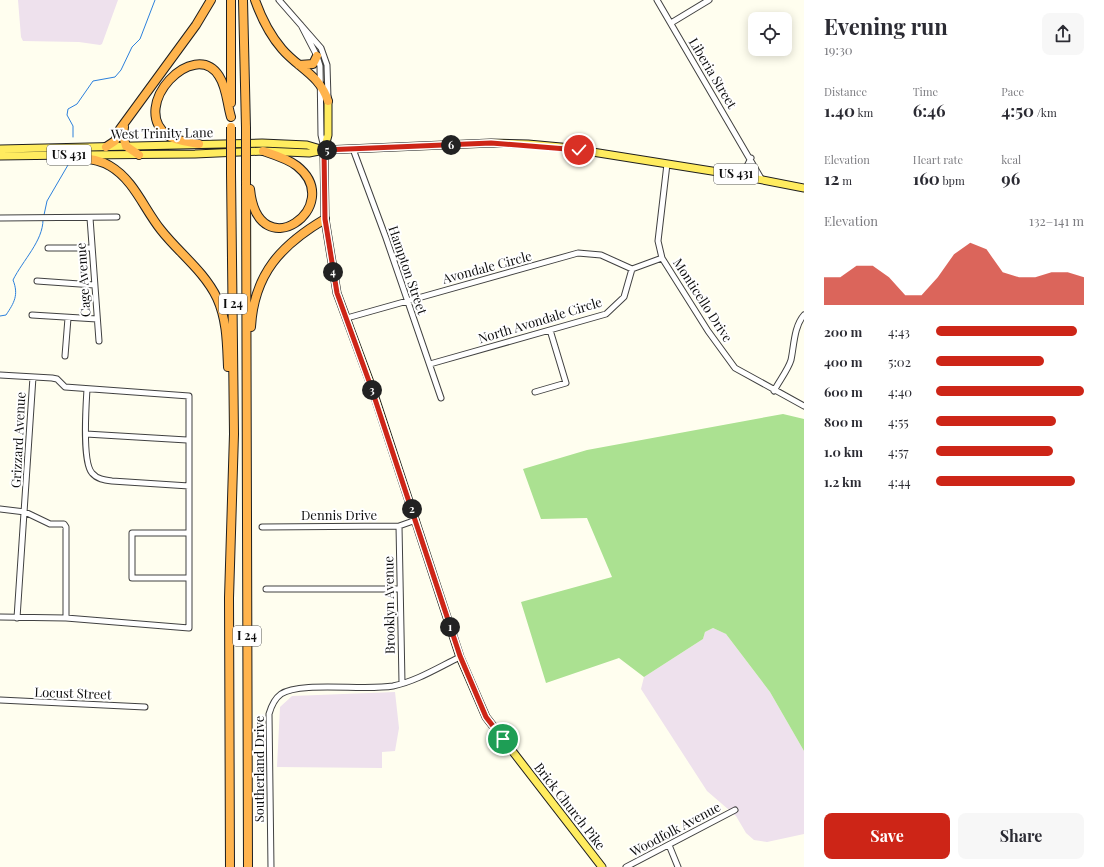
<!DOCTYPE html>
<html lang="en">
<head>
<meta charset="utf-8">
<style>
	body { margin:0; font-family:"Playfair Display",serif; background:#f7f7f7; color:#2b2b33; height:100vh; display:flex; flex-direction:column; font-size:15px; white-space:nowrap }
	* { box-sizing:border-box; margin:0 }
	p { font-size:13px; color:#7c7c81 }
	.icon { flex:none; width:22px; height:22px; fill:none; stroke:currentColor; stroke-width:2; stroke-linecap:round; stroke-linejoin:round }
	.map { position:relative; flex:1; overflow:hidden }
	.side { display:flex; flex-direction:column; background:#fff; width:300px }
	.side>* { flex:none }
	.buttons { position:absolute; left:748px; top:12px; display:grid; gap:8px }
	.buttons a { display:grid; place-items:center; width:44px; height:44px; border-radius:8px; background:#fff; box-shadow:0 2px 10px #0003; font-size:20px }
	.pin { position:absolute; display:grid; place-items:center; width:34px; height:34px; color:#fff; margin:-17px; border:2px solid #fff; border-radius:50%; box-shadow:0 1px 4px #0007 }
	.km { position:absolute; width:20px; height:20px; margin:-10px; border-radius:50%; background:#222; color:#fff; font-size:11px; line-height:20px; text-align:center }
	.round { display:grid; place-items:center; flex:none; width:42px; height:42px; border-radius:8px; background:#f7f7f7 }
	.headline { display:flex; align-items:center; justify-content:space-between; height:68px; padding:0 20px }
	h1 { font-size:22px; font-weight:700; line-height:30px }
	.figures { display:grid; grid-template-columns:repeat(3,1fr); gap:6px; height:68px; padding:4px 20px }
	.figures div { display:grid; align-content:center }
	.figures b { font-size:17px; font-weight:700 }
	.figures small { font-size:11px; font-weight:400 }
	.figures p { font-size:11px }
	.chart { height:112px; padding:8px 20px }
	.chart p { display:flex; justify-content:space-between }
	.chart svg { width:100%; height:72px; margin-top:4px; fill:#cd2517; opacity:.7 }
	.primary-button { display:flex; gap:8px; margin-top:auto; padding:8px 20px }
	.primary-button a { flex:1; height:46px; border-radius:8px; background:#cd2517; color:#fff; font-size:16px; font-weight:700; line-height:46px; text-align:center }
	.primary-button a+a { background:#f7f7f7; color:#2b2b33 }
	ul { padding:0 20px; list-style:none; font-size:13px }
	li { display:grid; grid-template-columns:64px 48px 1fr; align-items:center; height:30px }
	li i { height:10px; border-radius:5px; background:#cd2517 }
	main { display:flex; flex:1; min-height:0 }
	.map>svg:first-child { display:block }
	.industrial { fill:#eee1ed }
	.forest { fill:#abe191 }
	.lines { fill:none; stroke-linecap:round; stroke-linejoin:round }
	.stream { stroke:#2c80dc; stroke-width:1 }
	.minor-casing { stroke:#414141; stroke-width:7 }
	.major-casing { stroke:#1f1f1f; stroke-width:9 }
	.highway-casing { stroke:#1f1f1f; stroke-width:10 }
	.minor { stroke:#fff; stroke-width:5 }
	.major { stroke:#ffec5f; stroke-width:7 }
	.highway { stroke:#ffb44d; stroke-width:8 }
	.highway-bridge-casing { stroke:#1f1f1f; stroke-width:10; stroke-linecap:butt }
	.highway-bridge { stroke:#ffb44d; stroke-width:8 }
	.route-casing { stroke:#fff; stroke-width:8 }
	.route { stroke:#cd2517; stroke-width:5 }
	.labels { text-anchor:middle; stroke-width:4; stroke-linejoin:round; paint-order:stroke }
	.shield { fill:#fff; stroke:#565656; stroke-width:1 }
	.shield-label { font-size:12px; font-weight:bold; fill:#0e0e0e }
	.street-label { font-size:13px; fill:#0e0e0e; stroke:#fff }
</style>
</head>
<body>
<main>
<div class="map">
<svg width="804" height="867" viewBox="0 0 804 867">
	<rect width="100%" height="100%" fill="#fffeef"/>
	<path class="industrial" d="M18 0H118L102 44 100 45 79 42 23 41 21 37Z
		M713 628 726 634 770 692 804 751V834L767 842 754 840 746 833 736 816 707 791 641 689 644 677 703 639 705 632Z
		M395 692 399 728 395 751 382 752V768L277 767 280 707 292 696Z"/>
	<path class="forest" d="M783 414 804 419V751L770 692 726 634 713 628 705 632 703 639 644 677 619 658 546 683 521 602 612 577 587 518 541 519 523 469 587 450Z"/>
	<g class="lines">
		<path class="stream" d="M73 137V126L67 115 68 109 77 104 93 81 115 77 121 70 132 47 140 39 155 0
			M44 215 47 201 68 165
			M0 316 6 315C14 303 19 295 13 280 23 260 43 241 43 220"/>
		<defs>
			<path id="minor" d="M279 0 321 48 327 65 328 98
				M657 0 762 180
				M671 23 709 0
				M301 25 317 56 320 66 321 135 324 148
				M353 149 386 238 441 398
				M667 164 658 241 662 258 708 331 735 368 804 406
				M737 175 746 168 751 158
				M0 218 117 217
				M90 218 99 341
				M48 248H91
				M632 269 662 258
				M37 281 94 285
				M32 315 97 319
				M347 318 578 253 601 255 632 269
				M65 356 68 318
				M430 364 606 314 624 297 632 269
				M0 375 52 378 57 379 65 387 189 396V486L112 481C104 480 97 479 92 473 82 462 86 406 87 389
				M774 391C779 381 788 370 791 360 794 346 794 326 804 315
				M535 392 566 383 550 330
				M86 434 187 440
				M0 509 25 512 50 524H64L66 527V618
				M399 526 402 683
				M262 527 399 526 416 520
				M189 533H132V578H189
				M266 589H399
				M0 617 66 618 189 628V486
				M17 618 33 377
				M0 700 145 707
				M669 845 678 867
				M271 867 269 714C271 707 274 699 281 694 300 681 365 691 393 686 417 681 439 667 460 657
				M626 867 735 810"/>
			<path id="major" d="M328 101V135L324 150 325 219 337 293 371 385 460 657 486 717 602 867
				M0 149 262 143 307 145 324 150
				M82 155 195 154 263 151 309 153 324 150 491 143 528 144 561 147 737 175 804 188
				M0 156 70 155"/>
			<path id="highway" d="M243 0 246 128
				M255 0C261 17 270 35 282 49 298 68 320 75 328 101
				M299 65 313 64 317 56
				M231 103V0
				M124 127 123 136 126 146 139 155
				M199 144C189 142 175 141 167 135 129 106 194 37 219 76 227 88 227 104 231 117
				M106 147 115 141 120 129 196 25 211 0
				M66 155C80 158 97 158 110 166 134 180 144 209 161 230 179 253 204 271 217 298 227 320 227 343 228 367
				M246 175 248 867
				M250 189C258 270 347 206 297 166 288 159 275 155 263 151
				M251 327C254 274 281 245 325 219
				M230 867 229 598 234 434 231 173"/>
		</defs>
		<use href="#minor" class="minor-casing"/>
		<use href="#major" class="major-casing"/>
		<use href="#highway" class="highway-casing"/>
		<use href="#minor" class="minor"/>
		<use href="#major" class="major"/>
		<use href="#highway" class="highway"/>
		<defs>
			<path id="highway-bridge" d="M246 128V175
				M231 173V127"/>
		</defs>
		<use href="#highway-bridge" class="highway-bridge-casing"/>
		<use href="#highway-bridge" class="highway-bridge"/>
	</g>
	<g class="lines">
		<defs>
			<path id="route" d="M503 739 486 717 460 656 370 384 337 293 325 219 324 150 491 143 579 150"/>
		</defs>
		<use href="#route" class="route-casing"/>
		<use href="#route" class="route"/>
	</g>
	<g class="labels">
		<g class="shield">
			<rect x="47" y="145" width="44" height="20" rx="3"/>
			<rect x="714" y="164" width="44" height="20" rx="3"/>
			<rect x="219" y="294" width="28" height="20" rx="3"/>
			<rect x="233" y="626" width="28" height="20" rx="3"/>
		</g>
		<g class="shield-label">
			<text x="69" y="159">US 431</text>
			<text x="736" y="178">US 431</text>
			<text x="233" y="308">I 24</text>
			<text x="247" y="640">I 24</text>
		</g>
		<g class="street-label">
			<text transform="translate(713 73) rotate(59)" y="5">Liberia Street</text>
			<text transform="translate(162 133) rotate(-1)" y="5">West Trinity Lane</text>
			<text transform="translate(487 267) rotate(-15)" y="5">Avondale Circle</text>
			<text transform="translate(408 270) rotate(71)" y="5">Hampton Street</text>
			<text transform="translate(83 280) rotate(-94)" y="5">Cage Avenue</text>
			<text transform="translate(703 300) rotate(57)" y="5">Monticello Drive</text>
			<text transform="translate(540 320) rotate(-17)" y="5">North Avondale Circle</text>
			<text transform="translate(18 440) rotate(-87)" y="5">Grizzard Avenue</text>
			<text x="339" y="520">Dennis Drive</text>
			<text transform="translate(389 605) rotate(-91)" y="5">Brooklyn Avenue</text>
			<text transform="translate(73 693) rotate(2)" y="5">Locust Street</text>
			<text transform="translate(259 769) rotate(-90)" y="5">Southerland Drive</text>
			<text transform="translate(570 806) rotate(52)" y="5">Brick Church Pike</text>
			<text transform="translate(675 829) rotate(-28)" y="5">Woodfolk Avenue</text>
		</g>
	</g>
</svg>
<div class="buttons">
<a><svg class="icon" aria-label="locate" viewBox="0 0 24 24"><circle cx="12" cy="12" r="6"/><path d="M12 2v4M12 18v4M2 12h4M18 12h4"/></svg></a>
</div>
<div class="pin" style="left:503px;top:739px;background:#1e9e55"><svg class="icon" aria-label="arrive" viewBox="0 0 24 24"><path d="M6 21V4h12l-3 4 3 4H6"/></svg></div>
<div class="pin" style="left:579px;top:150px;background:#d93025"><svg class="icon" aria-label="check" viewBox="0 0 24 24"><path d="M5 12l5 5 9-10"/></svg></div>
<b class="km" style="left:450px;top:627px">1</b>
<b class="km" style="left:412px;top:509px">2</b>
<b class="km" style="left:372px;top:390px">3</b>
<b class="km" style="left:333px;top:272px">4</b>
<b class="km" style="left:327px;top:150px">5</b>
<b class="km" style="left:451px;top:145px">6</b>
</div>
<section class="side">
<div class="headline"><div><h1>Evening run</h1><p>19:30</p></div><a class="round"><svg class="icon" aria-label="share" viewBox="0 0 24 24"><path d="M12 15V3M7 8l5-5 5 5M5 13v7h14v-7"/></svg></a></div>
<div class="figures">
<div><p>Distance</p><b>1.40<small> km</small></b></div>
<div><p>Time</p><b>6:46</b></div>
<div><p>Pace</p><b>4:50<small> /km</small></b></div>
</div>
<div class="figures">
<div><p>Elevation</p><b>12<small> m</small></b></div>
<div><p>Heart rate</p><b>160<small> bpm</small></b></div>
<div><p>kcal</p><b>96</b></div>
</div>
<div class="chart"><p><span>Elevation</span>132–141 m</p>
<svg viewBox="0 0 160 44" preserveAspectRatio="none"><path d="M0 44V27L10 27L20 20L30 20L40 27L50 38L60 38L70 27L80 13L90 6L100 10L110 24L120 27L130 27L140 24L150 24L160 27V44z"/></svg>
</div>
<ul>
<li><b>200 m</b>4:43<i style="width:95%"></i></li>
<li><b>400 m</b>5:02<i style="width:73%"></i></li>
<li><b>600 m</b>4:40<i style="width:100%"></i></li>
<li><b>800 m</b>4:55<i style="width:81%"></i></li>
<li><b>1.0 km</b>4:57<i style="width:79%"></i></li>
<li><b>1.2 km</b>4:44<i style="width:94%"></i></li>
</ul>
<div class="primary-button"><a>Save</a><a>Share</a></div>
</section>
</main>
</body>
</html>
